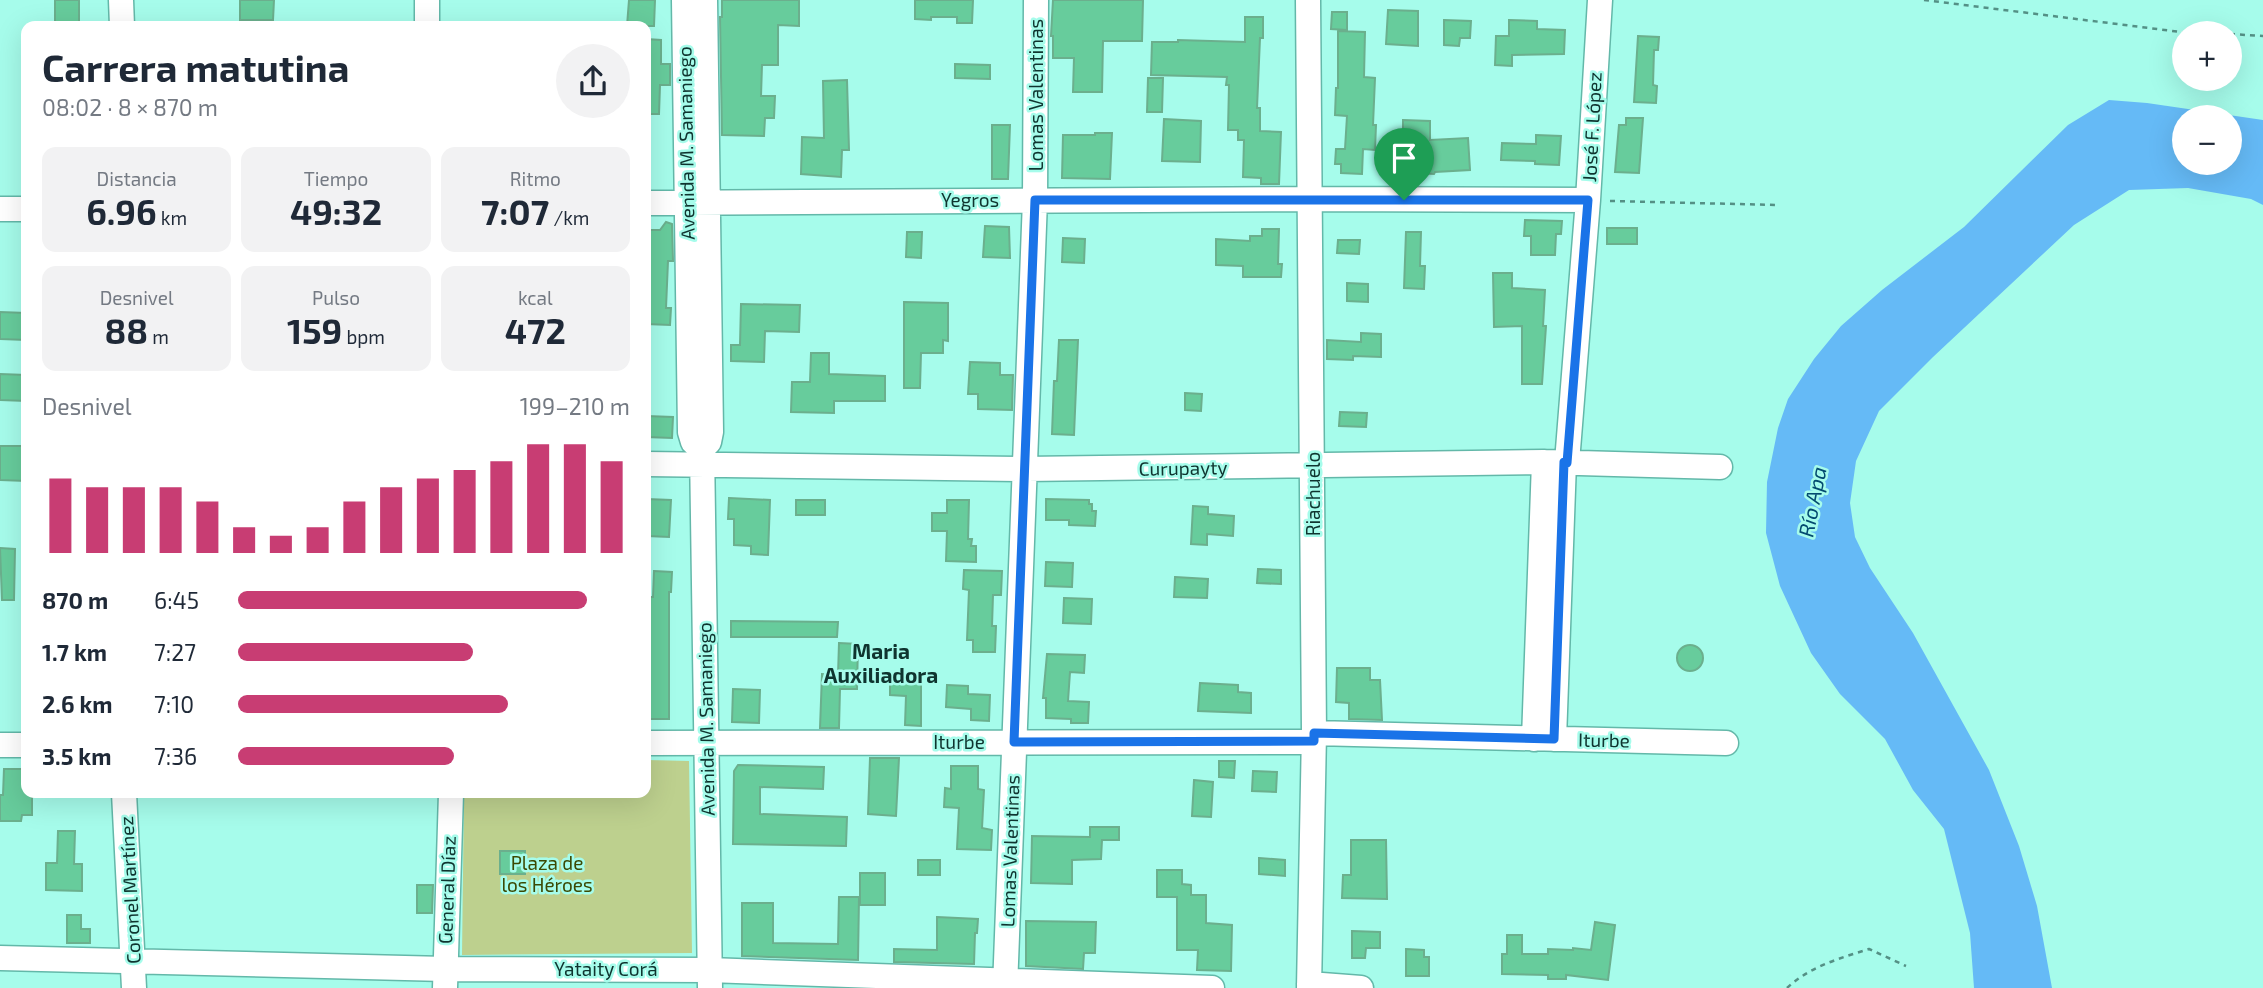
<!DOCTYPE html>
<html lang="es">
<head>
<meta charset="utf-8">
<style>
	body { margin:0; font-family:"Exo 2",sans-serif; background:#f2f2f3; color:#1f2937; height:100vh; display:flex; flex-direction:column; font-size:26px; white-space:nowrap }
	* { box-sizing:border-box; margin:0 }
	p { font-size:23px; color:#747a83 }
	.icon { flex:none; width:38px; height:38px; fill:none; stroke:currentColor; stroke-width:2; stroke-linecap:round; stroke-linejoin:round }
	.map { position:relative; flex:1; overflow:hidden }
	.sheet { position:absolute; left:21px; top:21px; width:630px; height:777px; display:flex; flex-direction:column; background:#fff; border-radius:14px; box-shadow:0 7px 28px #0002 }
	.sheet>* { flex:none }
	.tools { position:absolute; left:2172px; top:21px; display:grid; gap:14px }
	.tools a { display:grid; place-items:center; width:70px; height:70px; border-radius:50%; background:#fff; box-shadow:0 7px 28px #0002; font-size:35px }
	.pin { position:absolute; display:grid; place-items:center; width:60px; height:60px; color:#fff; margin:-72px -30px; border-radius:50% 50% 50% 0; rotate:-45deg; box-shadow:0 0 7px #0007 }
	.pin .icon { rotate:45deg }
	.round { display:grid; place-items:center; flex:none; width:74px; height:74px; border-radius:37px; background:#f2f2f3 }
	.overview { display:flex; align-items:center; justify-content:space-between; height:119px; padding:0 21px }
	h1 { font-size:38px; font-weight:700; line-height:52px }
	.figures { display:grid; grid-template-columns:repeat(3,1fr); gap:10px; height:119px; padding:7px 21px }
	.figures div { display:grid; align-content:center; border-radius:14px; background:#f2f2f3; text-align:center }
	.figures b { font-size:35px; font-weight:700 }
	.figures small { font-size:19px; font-weight:400 }
	.figures p { font-size:19px }
	.chart { height:196px; padding:14px 21px }
	.chart p { display:flex; justify-content:space-between }
	.chart svg { width:100%; height:126px; margin-top:7px; stroke:#c83d73; stroke-width:6 }
	ul { padding:0 21px; list-style:none; font-size:23px }
	li { display:grid; grid-template-columns:112px 84px 1fr; align-items:center; height:52px }
	li i { height:18px; border-radius:9px; background:#c83d73 }
	.map>svg:first-child { display:block }
	.green { fill:#bdd08e }
	.water { fill:#65baf6; fill-rule:evenodd }
	.building { fill:#67cc9c; stroke:#6baf8d; stroke-width:2 }
	.lines { fill:none; stroke-linecap:round; stroke-linejoin:round }
	.minor-casing { stroke:#63b8a9; stroke-width:27 }
	.path { stroke:#549085; stroke-width:2.5; stroke-dasharray:5 5; stroke-linecap:butt }
	.minor { stroke:#fff; stroke-width:24 }
	.route-casing { stroke:#fff; stroke-width:14 }
	.route { stroke:#1a73e8; stroke-width:9 }
	.labels { text-anchor:middle; stroke-width:5; stroke-linejoin:round; paint-order:stroke }
	.street-label { font-size:19px; fill:#0f342f; stroke:#a6fceb }
	.park-label { font-size:19px; fill:#3b4903; stroke:#a6fceb }
	.water-label { font-size:21px; font-style:italic; fill:#034a70; stroke:#a6fceb }
	.neighbourhood-label { font-size:21px; font-weight:bold; fill:#0f342f; stroke:#a6fceb }
</style>
</head>
<body>
<div class="map">
<svg width="2263" height="988" viewBox="0 0 2263 988">
	<rect width="100%" height="100%" fill="#a6fceb"/>
	<path class="green" d="M646 760 689 761 692 953 462 955 464 793H646Z"/>
	<path class="water" d="M2109 100 2147 103 2263 120V205L2251 199 2188 188 2129 190 2074 225 1933 357 1879 411 1856 461 1850 503 1855 537 1870 568 1913 633 1989 770 2019 846 2037 906 2052 988H1974L1970 933 1944 829 1913 790 1885 739 1840 694 1811 653 1780 586 1766 533 1767 482 1778 428 1788 399 1814 359 1841 326 1882 290 1964 227 2068 125ZM2184 117H2230V163H2184Z"/>
	<path class="building" d="M55 0H79V26H55Z
		M240 0H274L273 20H240Z
		M629 0H655L654 26H627Z
		M722 0H799V26L778 25V65H762L761 96H775L774 118H765L764 136 722 135 720 17H722Z
		M915 0H973L972 23H957V17H931V20L915 19Z
		M1053 0H1143L1142 41H1103L1102 92H1073L1074 58H1053V36H1051Z
		M1388 10 1418 11V46L1386 44Z
		M1332 12H1347V30L1331 29Z
		M1245 17H1263V38H1260L1257 108H1260V131L1281 132 1279 184H1261V178L1243 177 1244 140H1238V130H1228L1229 85H1226L1227 77 1151 75 1152 42H1178V40L1245 42Z
		M1444 20 1471 21 1470 38H1460L1459 46 1444 45Z
		M1509 20 1537 21V29L1565 30 1564 54 1512 55V66L1495 65 1496 36H1509Z
		M1338 31 1365 32 1364 77 1375 78 1373 125H1376L1375 150 1363 149 1362 174 1341 173V164H1335L1336 149H1345L1347 116 1335 115 1336 88H1338Z
		M1638 36 1659 37 1658 50H1654L1653 85 1657 86 1656 103 1634 102Z
		M646 39 661 40V64H670V85H660L659 114H646Z
		M955 64 990 65V79L955 78Z
		M1148 78H1163L1162 112H1147Z
		M847 80 849 150H842L841 177 801 174 802 137 824 138 823 81Z
		M1626 118H1643L1639 173 1615 172 1619 125H1626Z
		M1164 119 1201 121 1200 162 1162 161Z
		M1403 120 1430 121V140L1468 138 1470 170 1435 172 1434 174 1398 172 1399 141 1403 142Z
		M992 125H1010L1008 179H992Z
		M1095 133H1112L1110 179 1062 178 1063 135H1095Z
		M1536 135 1561 136 1559 165 1535 164V161L1501 160 1502 143 1536 144Z
		M1525 220 1562 221 1561 234H1556L1555 255H1531V236H1524Z
		M666 222 672 224 673 261H668L666 308H671L670 325 646 324 647 230H660Z
		M985 226 1009 227 1010 258 983 257Z
		M1607 228H1637V244H1607Z
		M1262 229H1279L1278 264H1282L1281 277H1243V266L1216 265V239L1250 241V236H1262Z
		M907 232H922L921 258 906 257Z
		M1406 232H1421L1420 266H1425L1424 289 1404 288Z
		M1063 238 1085 239 1084 263 1062 262Z
		M1338 240H1360L1359 254 1337 253Z
		M1493 273H1512V288L1545 290 1543 326H1546L1542 384H1522V326L1494 327Z
		M1347 283 1368 284V302L1347 301Z
		M904 302 948 303V341L943 340V353H921L920 388H904Z
		M741 304 800 305 799 332 765 331 764 362 731 361V345H740Z
		M0 312 26 313V340L0 339Z
		M1361 333 1381 334V357L1353 356V360L1327 359V340L1361 342Z
		M1059 340H1078L1074 435 1052 434 1054 381H1057Z
		M811 353H829V374L885 376V401H834V413L791 412 792 382H810Z
		M970 362 1000 363V375H1013L1012 410 978 409V394H968Z
		M0 374 26 375V401L0 400Z
		M1185 393 1202 394 1201 411 1185 410Z
		M1340 412 1367 413 1366 427 1339 426Z
		M646 416 673 417 672 438 646 437Z
		M0 446H26V481L0 480Z
		M729 498 770 500 768 555 751 554V546L734 545V519H728Z
		M646 499 671 500 669 537 647 536Z
		M1046 499 1089 500V504H1092V511H1096L1095 526 1069 525V520H1046Z
		M796 500H825V515H796Z
		M947 500H969L968 539H972L971 546H976V562L946 561 947 531H932V513H947Z
		M1193 506 1208 507V514L1234 516 1233 536 1207 534V545L1191 544Z
		M0 548 15 549 14 600H2Z
		M1046 562 1073 563 1072 587 1045 586Z
		M1258 569 1281 570V584L1257 583Z
		M964 570 1002 571 1001 595H993L992 626H996L995 652H973V640H967L969 590 963 589Z
		M654 571 672 572 671 592H669V719H646V597H653Z
		M1175 577 1208 579 1207 598 1174 597Z
		M1064 598 1092 599 1091 624 1063 623Z
		M731 621 838 622 837 637H731Z
		M839 643 858 644 857 689H840L839 728H820L822 674 838 675Z
		M1677 658a13 13 0 1 1 26 0a13 13 0 1 1-26 0Z
		M1047 654 1085 655 1084 673 1070 672 1068 701 1089 702 1088 723H1071V719L1046 718V698H1043Z
		M1337 668H1370V680H1380L1382 720 1349 719V703L1336 702Z
		M890 673 921 674V726L905 725 906 696 890 695Z
		M1200 683 1238 685V692L1251 693V713L1198 711Z
		M947 685 968 686V694L990 695 989 721 971 720V709L946 707Z
		M733 689 760 690 759 723 732 722Z
		M870 758H899L896 816 868 814Z
		M1219 761H1235L1234 778 1219 777Z
		M738 765 824 767 823 789 760 787V814L847 817 846 846 733 844 734 771Z
		M951 766H978V789L984 790 982 828 992 830 991 850 957 849 959 808 944 807 945 788 951 789Z
		M4 769H26V793H32V815H22L21 821H0V795H3Z
		M1253 771 1277 772 1276 792 1252 791Z
		M1194 780 1213 782 1211 817 1192 816Z
		M1090 827H1119V840H1102L1101 859 1072 860V884L1031 883 1032 836 1090 837Z
		M58 831H75L74 864H82V891L46 890V863H57Z
		M1351 840H1386L1387 899 1342 898 1343 875H1351Z
		M500 851H525V874H500Z
		M1259 858 1285 860V876L1259 874Z
		M918 860H940V875H918Z
		M1157 870H1182V884L1191 885V895H1206V923L1232 925 1231 971 1197 970 1198 950H1177V897H1157Z
		M860 873H885V905H860Z
		M417 885H433L432 913H417Z
		M839 897H859L858 960 742 956V903H773V943L838 944Z
		M67 915H81V929H90V943H67Z
		M937 917 978 919 977 933H975L974 964 894 962V949L937 950Z
		M1026 921 1096 922 1095 953H1084L1083 969 1026 966Z
		M1595 922 1615 925 1608 980 1566 975V979H1548V975L1502 974V954H1507V935H1522V954H1548V949L1573 950V948L1591 950Z
		M1352 931 1380 932V948H1366L1365 958H1352Z
		M1406 949 1424 950V957H1429V976H1406Z"/>
	<g class="lines">
		<defs>
			<path id="minor" d="M121 0 122 26
				M427 0V26
				M684 0 690 432 693 442 702 449
				M705 0 711 432 709 442 702 449 710 988
				M1308 0 1314 733 1309 988
				M646 203 1311 199 1588 200
				M0 209H26
				M1567 462 1588 200 1600 0
				M646 464 1025 469 1544 462 1720 467
				M1314 733 1726 743
				M1534 739 1544 462
				M1554 739 1564 462
				M646 743 1314 742
				M0 745H26
				M124 793 134 988
				M0 958 445 969 709 970 1212 988
				M1309 984 1361 988
				M445 988 451 793
				M1005 988 1035 200 1036 0"/>
		</defs>
		<use href="#minor" class="minor-casing"/>
		<path class="path" d="M1924 0 2189 33
			M2230 34 2263 36
			M1610 201 1778 205
			M1787 988C1809 967 1840 958 1869 949L1906 966"/>
		<use href="#minor" class="minor"/>
	</g>
	<g class="lines">
		<defs>
			<path id="route" d="M1035 200H1588L1567 463 1564 462 1554 739 1314 733V741L1014 742Z"/>
		</defs>
		<use href="#route" class="route-casing"/>
		<use href="#route" class="route"/>
	</g>
	<g class="labels">
		<g class="street-label">
			<text transform="translate(1036 95) rotate(-90)" y="7">Lomas Valentinas</text>
			<text transform="translate(1592 127) rotate(-87)" y="7">José F. López</text>
			<text transform="translate(686 143) rotate(-91)" y="7">Avenida M. Samaniego</text>
			<text x="970" y="207">Yegros</text>
			<text transform="translate(1183 468) rotate(-1)" y="7">Curupayty</text>
			<text transform="translate(1313 494) rotate(-90)" y="7">Riachuelo</text>
			<text transform="translate(706 719) rotate(-91)" y="7">Avenida M. Samaniego</text>
			<text transform="translate(1604 740) rotate(1)" y="7">Iturbe</text>
			<text x="959" y="749">Iturbe</text>
			<text transform="translate(1010 851) rotate(-88)" y="7">Lomas Valentinas</text>
			<text transform="translate(130 890) rotate(-93)" y="7">Coronel Martínez</text>
			<text transform="translate(447 890) rotate(-88)" y="7">General Díaz</text>
			<text x="606" y="976">Yataity Corá</text>
		</g>
		<g class="park-label">
			<text x="547" y="870">Plaza de<tspan x="547" dy="22">los Héroes</tspan></text>
		</g>
		<g class="water-label">
			<text transform="translate(1813 502) rotate(-79)" y="7">Río Apa</text>
		</g>
		<g class="neighbourhood-label">
			<text x="881" y="659">Maria<tspan x="881" dy="24">Auxiliadora</tspan></text>
		</g>
	</g>
</svg>
<div class="tools">
<a>+</a>
<a>−</a>
</div>
<div class="pin" style="left:1404px;top:200px;background:#1e9e55"><svg class="icon" aria-label="arrive" viewBox="0 0 24 24"><path d="M6 21V4h12l-3 4 3 4H6"/></svg></div>
<section class="sheet">
<div class="overview"><div><h1>Carrera matutina</h1><p>08:02 · 8 × 870 m</p></div><a class="round"><svg class="icon" aria-label="share" viewBox="0 0 24 24"><path d="M12 15V3M7 8l5-5 5 5M5 13v7h14v-7"/></svg></a></div>
<div class="figures">
<div><p>Distancia</p><b>6.96<small> km</small></b></div>
<div><p>Tiempo</p><b>49:32</b></div>
<div><p>Ritmo</p><b>7:07<small> /km</small></b></div>
</div>
<div class="figures">
<div><p>Desnivel</p><b>88<small> m</small></b></div>
<div><p>Pulso</p><b>159<small> bpm</small></b></div>
<div><p>kcal</p><b>472</b></div>
</div>
<div class="chart"><p><span>Desnivel</span>199–210 m</p>
<svg viewBox="0 0 160 44" preserveAspectRatio="none"><path d="M5 44V18M15 44V21M25 44V21M35 44V21M45 44V26M55 44V35M65 44V38M75 44V35M85 44V26M95 44V21M105 44V18M115 44V15M125 44V12M135 44V6M145 44V6M155 44V12"/></svg>
</div>
<ul>
<li><b>870 m</b>6:45<i style="width:89%"></i></li>
<li><b>1.7 km</b>7:27<i style="width:60%"></i></li>
<li><b>2.6 km</b>7:10<i style="width:69%"></i></li>
<li><b>3.5 km</b>7:36<i style="width:55%"></i></li>
</ul>
</section>
</div>
</body>
</html>
